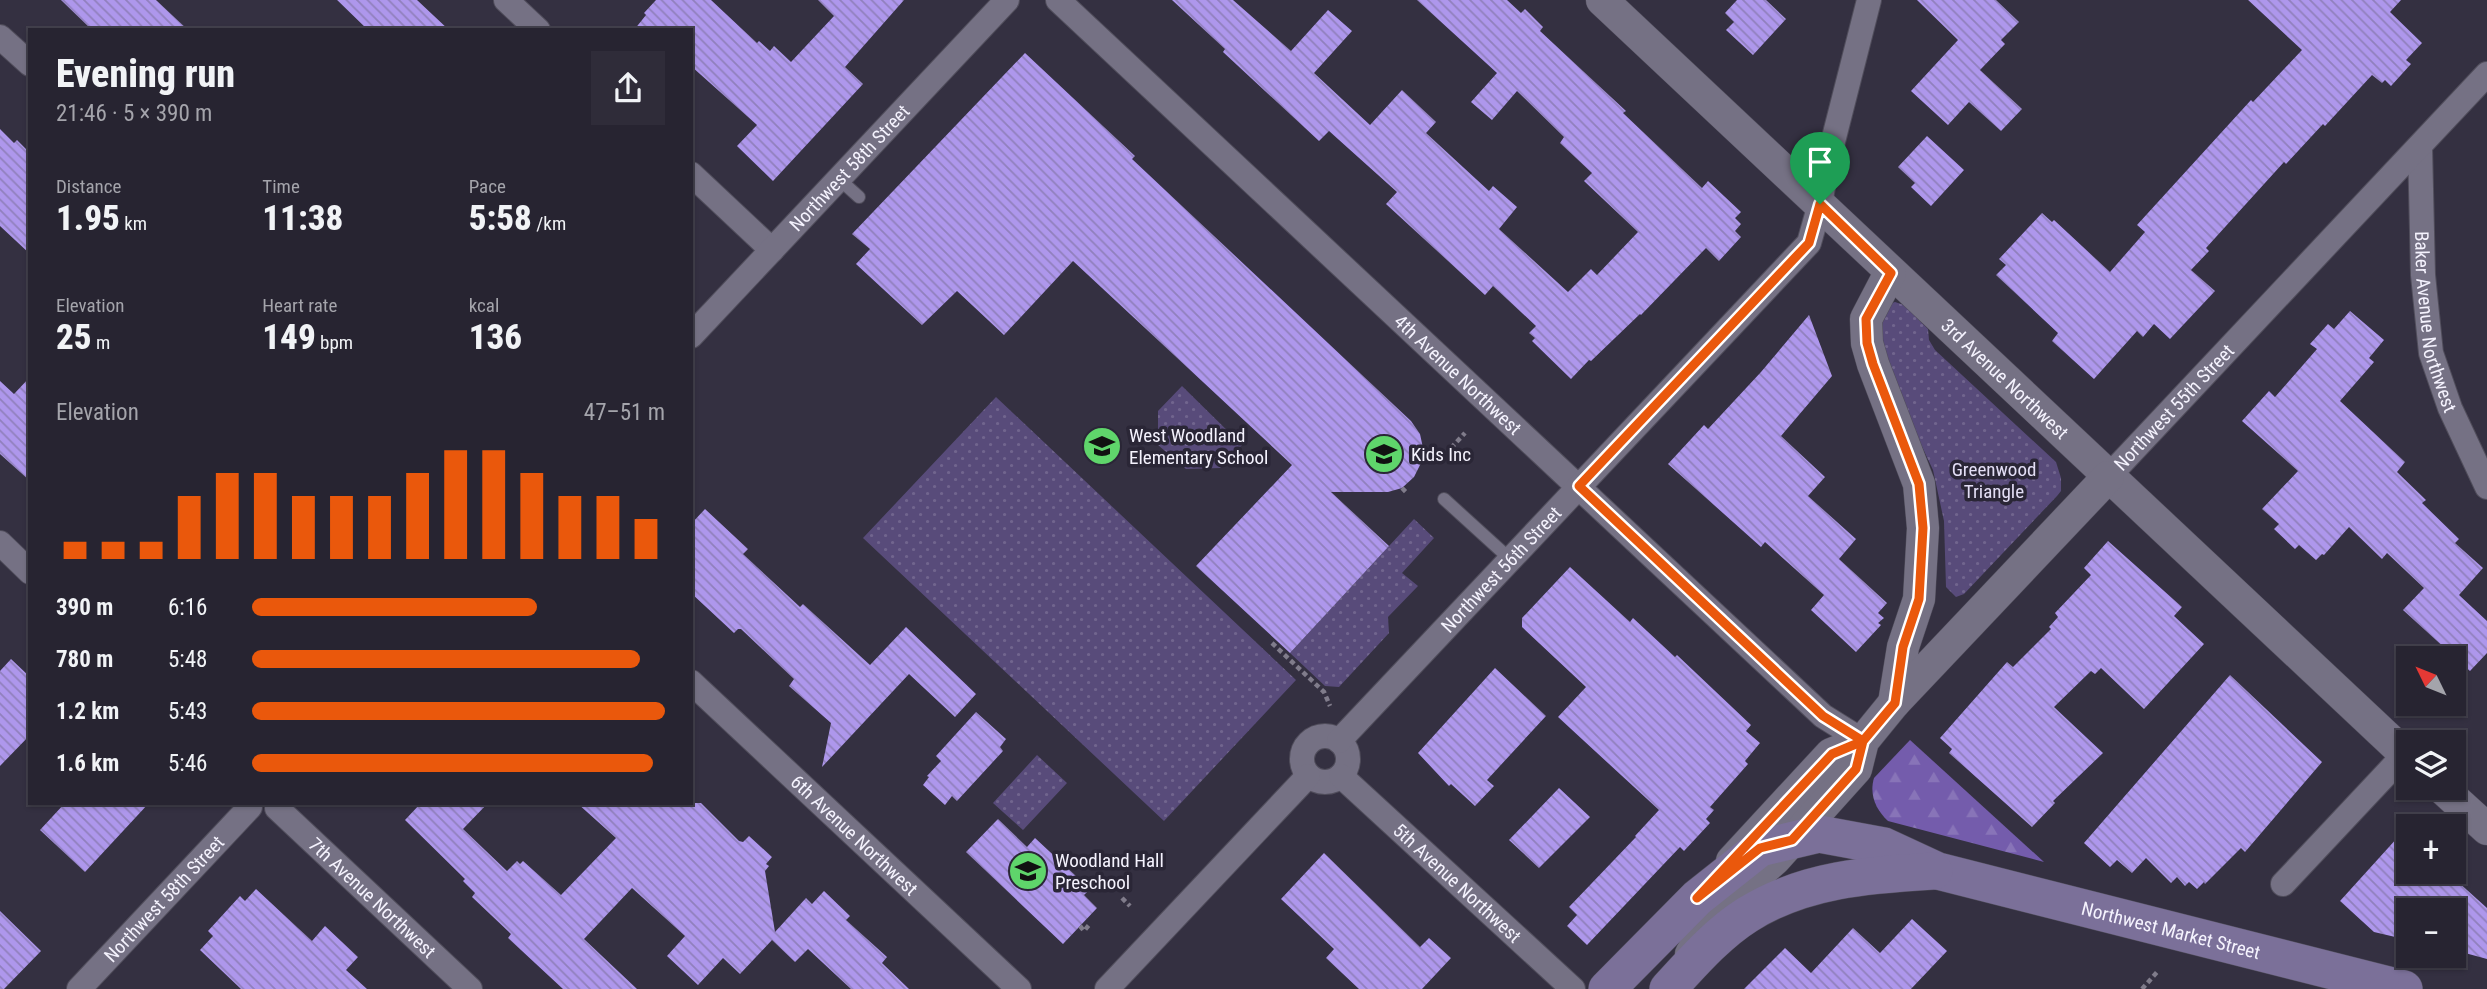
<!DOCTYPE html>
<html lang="en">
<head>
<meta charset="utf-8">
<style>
	body { margin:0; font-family:"Roboto Condensed",sans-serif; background:#2f2c39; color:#f1f3f6; height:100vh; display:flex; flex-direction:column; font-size:26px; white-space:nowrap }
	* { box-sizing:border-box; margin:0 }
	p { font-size:23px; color:#a4a4ab }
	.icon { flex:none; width:38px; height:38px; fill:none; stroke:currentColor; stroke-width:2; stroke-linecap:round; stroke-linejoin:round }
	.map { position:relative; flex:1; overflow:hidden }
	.sheet { position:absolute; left:28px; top:28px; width:665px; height:777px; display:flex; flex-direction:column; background:#272431; border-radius:0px; box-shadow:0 2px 5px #0004,0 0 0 2px #43414d }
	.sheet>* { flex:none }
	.needle { width:46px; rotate:313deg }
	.buttons { position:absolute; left:2396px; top:646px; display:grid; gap:14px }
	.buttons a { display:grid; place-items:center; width:70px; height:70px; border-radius:0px; background:#272431; box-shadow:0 2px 5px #0004,0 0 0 2px #43414d; font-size:35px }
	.pin { position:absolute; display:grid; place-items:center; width:60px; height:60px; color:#fff; margin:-72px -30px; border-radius:50% 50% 50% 0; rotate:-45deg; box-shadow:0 0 7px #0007 }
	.pin .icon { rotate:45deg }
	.round { display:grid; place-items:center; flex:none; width:74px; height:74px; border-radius:0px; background:#2f2c39 }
	.headline { display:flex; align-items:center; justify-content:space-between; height:119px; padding:0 28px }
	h1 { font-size:38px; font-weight:800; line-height:52px }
	.figures { display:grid; grid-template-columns:repeat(3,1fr); gap:10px; height:119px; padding:7px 28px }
	.figures div { display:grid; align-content:center }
	.figures b { font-size:35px; font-weight:800 }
	.figures small { font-size:19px; font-weight:400 }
	.figures p { font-size:19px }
	.chart { height:196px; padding:14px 28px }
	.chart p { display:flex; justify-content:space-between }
	.chart svg { width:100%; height:126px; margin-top:7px; stroke:#ea580c; stroke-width:6 }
	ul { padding:0 28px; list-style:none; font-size:23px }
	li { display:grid; grid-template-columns:112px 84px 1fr; align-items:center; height:52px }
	li i { height:18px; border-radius:9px; background:#ea580c }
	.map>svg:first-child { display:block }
	.grass { fill:url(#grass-dots) }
	.forest { fill:url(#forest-firs) }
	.building { fill:url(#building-back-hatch) }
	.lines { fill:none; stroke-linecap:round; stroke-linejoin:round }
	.service-casing { stroke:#504d5b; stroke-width:14 }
	.minor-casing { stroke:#504d5b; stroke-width:26 }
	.tertiary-casing { stroke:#504d5b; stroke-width:33 }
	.secondary-casing { stroke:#504d5b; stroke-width:38 }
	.path { stroke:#807c8b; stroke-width:4.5; stroke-dasharray:5 3.5; stroke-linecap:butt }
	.service { stroke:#757184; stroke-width:12 }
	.minor { stroke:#757184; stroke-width:24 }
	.tertiary { stroke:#757184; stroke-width:32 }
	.secondary { stroke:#7b7099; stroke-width:37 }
	.route-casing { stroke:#fff; stroke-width:14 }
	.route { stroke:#ea580c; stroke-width:9 }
	.labels { text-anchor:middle; stroke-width:7; stroke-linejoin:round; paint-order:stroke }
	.street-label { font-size:19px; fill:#f5f3fe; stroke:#2a2636 }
	.poi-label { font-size:19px; fill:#f5f3fe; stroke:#2a2636; text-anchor:start }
	.park-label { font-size:19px; fill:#e3def5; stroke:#2a2636 }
</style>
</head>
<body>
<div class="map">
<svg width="2487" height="989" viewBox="0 0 2487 989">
	<defs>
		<pattern id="grass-dots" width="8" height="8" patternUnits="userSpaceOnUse" patternTransform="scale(1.75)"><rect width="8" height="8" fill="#584b7a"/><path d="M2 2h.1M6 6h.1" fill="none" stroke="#71658e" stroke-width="1.8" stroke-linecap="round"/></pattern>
		<pattern id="forest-firs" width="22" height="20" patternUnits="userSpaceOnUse" patternTransform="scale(1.75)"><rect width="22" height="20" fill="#745cac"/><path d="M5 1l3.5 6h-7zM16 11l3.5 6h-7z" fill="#8874b8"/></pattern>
		<pattern id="building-back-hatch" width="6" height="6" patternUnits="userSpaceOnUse" patternTransform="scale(1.75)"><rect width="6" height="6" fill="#ae97ec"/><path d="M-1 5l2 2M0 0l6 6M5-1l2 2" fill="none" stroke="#9080bc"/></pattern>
	</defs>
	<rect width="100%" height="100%" fill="#343041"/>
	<path class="grass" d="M1895 302 1904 305 1928 329 1929 340 1935 350 2056 462 2061 478V491L2057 496 1964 594 1956 597 1946 587 1944 521 1933 470 1875 347 1886 305Z
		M1182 386 1242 445 1220 468 1186 469 1158 445V411Z
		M996 397 1296 680 1164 821 863 538Z
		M1414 519 1434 538 1402 573 1418 586 1388 617 1389 633 1339 687 1325 686 1290 653Z
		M1037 755 1067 783 1023 830 993 803Z"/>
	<path class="forest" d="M1910 740 2044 862 1888 821C1876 810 1869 795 1874 778Z"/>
	<path class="building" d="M61 0H156L188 30H92Z
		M337 0H417L449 30H368Z
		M656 0H711L757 43 759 41 770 51 774 46 791 62 834 16 818 0H904L845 67 863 84 773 181 737 146 757 125 691 66V30H634L646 15 644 13Z
		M1172 0H1233L1291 51 1328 10 1352 31 1314 73 1370 125 1402 90 1436 122 1426 133 1489 191 1493 186 1517 207 1499 229 1568 292 1591 269 1597 275 1638 232 1584 181 1592 173 1560 143 1564 137 1517 91 1492 120 1471 102 1497 73 1417 0H1507L1521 13 1525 9 1543 27 1540 31 1626 111 1623 113 1702 188 1708 181 1741 212 1735 218 1741 224 1735 231 1741 237 1719 261 1706 248 1641 315 1640 314 1591 361 1589 360 1571 379 1532 341 1535 338 1529 333 1536 326 1493 286 1485 295 1386 204 1397 192 1329 131 1319 141 1223 52 1225 49Z
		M1737 0H1766L1786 19 1753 55 1726 30 1734 22 1725 13Z
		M1917 0H1996L2019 22 2001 40 2005 44 1980 70 2022 109 2001 131 1969 102 1948 125 1911 91 1958 40Z
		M2248 0H2401L2390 12 2422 43 2406 60 2411 64 2391 86 2385 80 2382 83 2372 75 2325 126 2323 124 2286 164 2284 162 2206 248 2209 251 2191 270 2215 291 2170 339 2154 324 2143 337 2137 331 2094 379 2052 341 2058 333 1996 275 2006 265 1999 259 2042 213 2052 222 2054 220 2110 272 2145 232 2137 225 2251 100 2253 102 2302 50Z
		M1025 53 1135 156 1132 159 1411 421 1420 434 1423 448 1421 463 1414 477 1402 488 1388 492H1331L1389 546 1290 653 1196 566 1292 465 1073 261 1004 335 957 291 922 325 856 264 870 249 852 234Z
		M0 129 14 143 17 140 30 153V254L0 226Z
		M1927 136 1964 170 1931 206 1911 187 1915 183 1898 167Z
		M2350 311 2384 340 2369 358 2374 362 2340 401 2405 462 2397 472 2426 500 2422 503 2459 539 2455 543 2483 568 2459 595 2487 621V653L2470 671 2403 610 2424 588 2387 553 2382 559 2349 527 2324 555 2322 554 2316 560 2299 545 2295 549 2274 529 2279 524 2262 509 2298 471 2242 421 2269 391 2275 397 2317 349 2310 344 2328 324 2334 329Z
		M1809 315 1832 376 1781 436 1825 477 1808 496 1856 539 1839 559 1887 603 1878 613 1884 618 1878 623 1881 625 1856 652 1811 610 1824 595 1765 542 1761 547 1668 464 1704 425 1708 429 1761 372Z
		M30 377V481L0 454V381L14 394Z
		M705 509 748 549 743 554 800 607 803 604 870 665 906 627 976 694 955 717 909 674 822 767 831 723 789 686 794 679 741 629H738L734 633 691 593V524Z
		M2108 541 2182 607 2174 616 2204 644 2144 709 2101 668 2095 674 2091 671 2054 707 2103 753 2053 801 2055 803 2032 827 1949 753 1952 749 1940 738 2007 662 2013 667 2051 629 2049 627 2058 617 2055 613 2091 575 2084 568Z
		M1570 567 1630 622 1633 618 1675 657 1677 655 1751 725 1746 731 1760 743 1745 761 1748 764 1710 807 1714 810 1706 819 1710 823 1684 851 1680 847 1587 945 1567 926 1577 915 1569 907 1636 837 1635 836 1659 810 1558 717 1586 687 1522 627V618Z
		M11 659 30 677V735L0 766V671Z
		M1495 668 1546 716 1487 780 1494 786 1475 806 1451 784 1449 786 1418 753Z
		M2230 675 2322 762 2245 852 2241 848 2205 884 2204 882 2197 889 2189 882 2185 886 2177 877 2171 883 2146 858 2132 873 2117 860 2110 867 2084 843Z
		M976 712 1006 739 1000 747 1003 751 957 801 952 796 945 805 923 785 929 777 927 776 941 761 936 756Z
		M1559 788 1590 817 1539 868 1509 840Z
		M65 803H149L85 872 40 830Z
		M421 803H488L463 829 507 871 517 861 520 864 523 861 561 895 616 838 577 803H701L739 841 743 842 749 836 772 857 766 864 769 866 765 871 775 932 806 898 812 904 824 891 850 916 846 920 887 957 882 963 909 989H851L808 949 795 962 772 940 740 974 723 958 698 985 667 956 685 936 632 888 584 939 637 989H563L508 938 511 934 472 897 475 893 463 881 465 879 405 820Z
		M998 819 1027 847 1035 838 1090 889 1084 895 1097 908 1063 944 966 852Z
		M2408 826V872H2447L2487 908V959L2454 950V910H2408V940L2374 932 2340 901Z
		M1324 853 1420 947 1429 938 1451 958 1422 989H1359L1326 958 1334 949 1281 899Z
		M256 889 312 941 325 926 358 957 346 970 367 989H241L200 950 213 936 208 931 240 896 245 901Z
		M0 911 41 951 4 989H0Z
		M1912 919 1947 951 1911 989H1744L1785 948 1811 973 1853 928 1880 953Z"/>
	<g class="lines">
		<defs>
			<path id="service" d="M839 179 859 197
				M1444 499 1510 559"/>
			<g id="minor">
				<path d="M506 0 538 30"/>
				<path id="s1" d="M1058 0 1823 716 1863 741"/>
				<path d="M0 37 30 64"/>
				<path id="s2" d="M2420 146 2423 275 2431 353 2450 408 2487 487"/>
				<path d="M691 174 772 250"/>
				<path id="s3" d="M691 336 1007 0"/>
				<path id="s4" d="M2108 477 2487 74"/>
				<path d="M0 543 30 572"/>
				<path id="s5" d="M691 682 1019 989"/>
				<circle cx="1325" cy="759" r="23"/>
				<path id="s6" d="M1339 741 1809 243 1820 204 1827 165 1869 0"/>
				<path id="s7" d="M1341 776 1573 989"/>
				<path id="s8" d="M277 808 470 989"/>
				<path d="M2283 884 2405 754"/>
				<path id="s9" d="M79 989 250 807"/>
				<path d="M1107 989 1308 776"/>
			</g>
			<g id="tertiary">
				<path id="s10" d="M1602 0 2408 757"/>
				<path d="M1890 273 1866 319 1867 343 1873 364 1919 484 1923 528 1919 599 1903 647 1894 703"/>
				<path d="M2442 788 2487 829"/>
				<path d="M1732 861 1831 754 1863 741"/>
				<path d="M1691 954 1714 914 1775 859 1856 769 1863 741 1894 703 2108 477"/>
			</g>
			<g id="secondary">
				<path id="s11" d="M1607 989 1697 898 1760 848 1819 834 1884 846 1938 871 2404 989"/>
				<path d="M1668 989C1692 963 1717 934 1747 915 1804 879 1868 875 1934 871"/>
			</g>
		</defs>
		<use href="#service" class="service-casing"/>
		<use href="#minor" class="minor-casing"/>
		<use href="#tertiary" class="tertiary-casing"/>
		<use href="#secondary" class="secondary-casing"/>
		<path class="path" d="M1451 448 1465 433
			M1402 488 1408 494
			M1272 643 1324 692 1330 706
			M1122 898 1130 906
			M1080 926 1084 931 1089 925
			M2142 989 2159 970"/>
		<use href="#service" class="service"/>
		<use href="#minor" class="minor"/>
		<use href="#tertiary" class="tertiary"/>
		<use href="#secondary" class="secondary"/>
	</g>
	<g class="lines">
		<defs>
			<path id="route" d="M1820 204 1809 243 1579 486 1823 716 1863 741 1856 769 1792 840 1760 848 1697 898 1832 754 1863 741 1895 703 1903 647 1919 599 1923 528 1919 484 1873 364 1867 343 1866 319 1891 273 1820 204"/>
		</defs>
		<use href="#route" class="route-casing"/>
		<use href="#route" class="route"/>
	</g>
	<defs>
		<symbol id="school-disc" viewBox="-11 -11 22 22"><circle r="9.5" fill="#5fd56b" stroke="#2a2636"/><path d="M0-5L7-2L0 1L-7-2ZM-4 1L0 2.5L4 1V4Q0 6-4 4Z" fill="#111"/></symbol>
	</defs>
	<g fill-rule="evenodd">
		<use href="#school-disc" x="1080" y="424" width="44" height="44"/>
		<use href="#school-disc" x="1362" y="432" width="44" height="44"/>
		<use href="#school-disc" x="1006" y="849" width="44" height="44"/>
	</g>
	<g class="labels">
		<g class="street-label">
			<text dy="7" stroke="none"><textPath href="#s3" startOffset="231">Northwest 58th Street</textPath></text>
			<text dy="7" stroke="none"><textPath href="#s2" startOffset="177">Baker Avenue Northwest</textPath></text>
			<text dy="7" stroke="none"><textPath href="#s1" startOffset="548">4th Avenue Northwest</textPath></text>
			<text dy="7" stroke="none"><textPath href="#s10" startOffset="553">3rd Avenue Northwest</textPath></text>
			<text dy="7" stroke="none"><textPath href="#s4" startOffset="96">Northwest 55th Street</textPath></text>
			<text dy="7" stroke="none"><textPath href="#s6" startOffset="236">Northwest 56th Street</textPath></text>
			<text dy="7" stroke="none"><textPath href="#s5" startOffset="224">6th Avenue Northwest</textPath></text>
			<text dy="7" stroke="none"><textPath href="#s7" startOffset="158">5th Avenue Northwest</textPath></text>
			<text dy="7" stroke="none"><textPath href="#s9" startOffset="124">Northwest 58th Street</textPath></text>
			<text dy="7" stroke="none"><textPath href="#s8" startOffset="131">7th Avenue Northwest</textPath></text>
			<text dy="7" stroke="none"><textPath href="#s11" startOffset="635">Northwest Market Street</textPath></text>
		</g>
		<g class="poi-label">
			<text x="1129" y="442">West Woodland<tspan x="1129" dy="22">Elementary School</tspan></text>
			<text x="1411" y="461">Kids Inc</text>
			<text x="1055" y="867">Woodland Hall<tspan x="1055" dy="22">Preschool</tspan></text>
		</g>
		<g class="park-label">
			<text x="1994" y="476">Greenwood<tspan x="1994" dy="22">Triangle</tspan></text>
		</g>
	</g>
</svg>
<div class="buttons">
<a><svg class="needle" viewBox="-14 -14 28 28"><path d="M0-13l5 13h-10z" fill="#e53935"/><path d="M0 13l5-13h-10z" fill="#a4a4ab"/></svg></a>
<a><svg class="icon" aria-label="layers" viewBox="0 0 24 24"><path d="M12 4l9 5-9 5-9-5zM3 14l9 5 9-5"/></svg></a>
<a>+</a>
<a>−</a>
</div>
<div class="pin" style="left:1820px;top:204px;background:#1e9e55"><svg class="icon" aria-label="arrive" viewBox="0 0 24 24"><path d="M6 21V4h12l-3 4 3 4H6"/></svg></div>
<section class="sheet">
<div class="headline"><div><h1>Evening run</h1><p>21:46 · 5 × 390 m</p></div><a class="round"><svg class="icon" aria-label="share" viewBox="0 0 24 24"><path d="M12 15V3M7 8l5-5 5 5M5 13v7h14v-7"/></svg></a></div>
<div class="figures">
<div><p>Distance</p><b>1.95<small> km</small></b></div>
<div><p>Time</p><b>11:38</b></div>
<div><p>Pace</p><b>5:58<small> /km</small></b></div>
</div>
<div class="figures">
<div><p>Elevation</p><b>25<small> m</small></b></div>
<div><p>Heart rate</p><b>149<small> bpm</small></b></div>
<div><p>kcal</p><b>136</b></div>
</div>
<div class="chart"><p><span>Elevation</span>47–51 m</p>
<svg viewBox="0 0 160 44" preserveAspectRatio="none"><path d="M5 44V38M15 44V38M25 44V38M35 44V22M45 44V14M55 44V14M65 44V22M75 44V22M85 44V22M95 44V14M105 44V6M115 44V6M125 44V14M135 44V22M145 44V22M155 44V30"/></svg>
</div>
<ul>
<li><b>390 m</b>6:16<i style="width:69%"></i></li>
<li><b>780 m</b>5:48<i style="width:94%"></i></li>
<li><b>1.2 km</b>5:43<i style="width:100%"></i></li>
<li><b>1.6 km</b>5:46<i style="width:97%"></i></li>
</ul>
</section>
</div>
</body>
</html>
